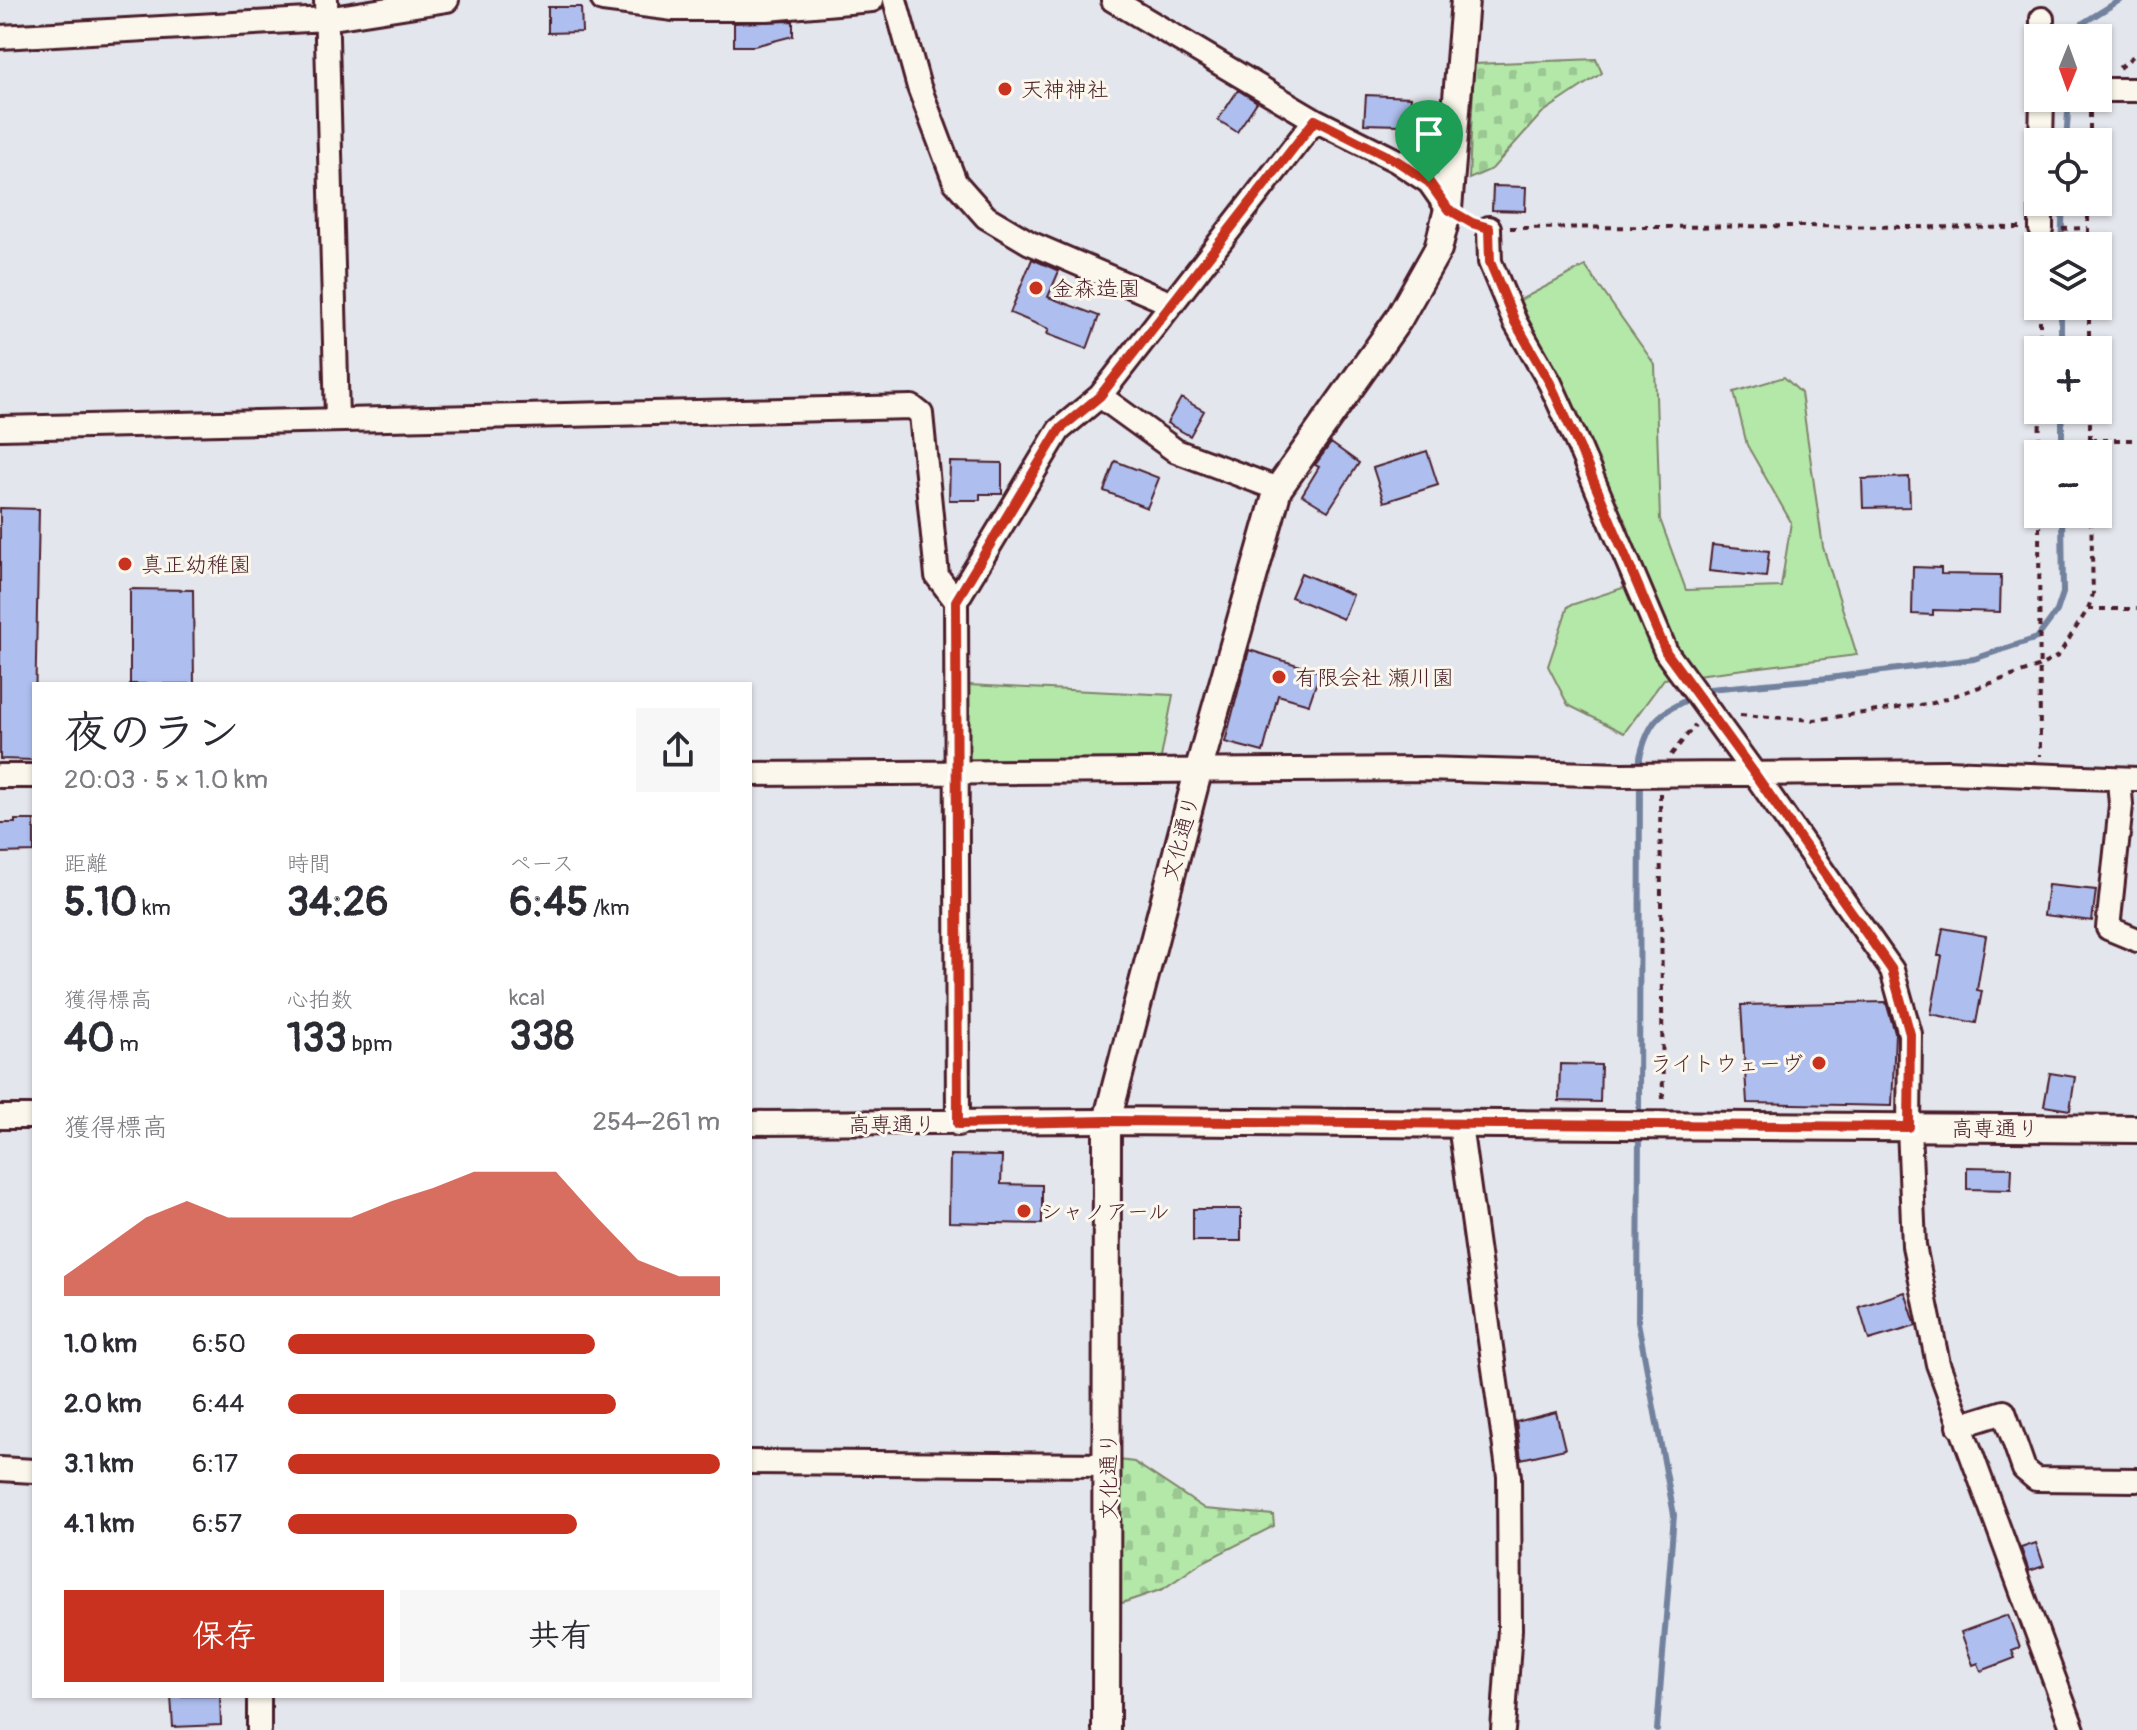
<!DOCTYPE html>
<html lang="ja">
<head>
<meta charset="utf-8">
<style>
	body { margin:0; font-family:Pangolin,"Klee One",sans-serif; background:#f7f7f7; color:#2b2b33; height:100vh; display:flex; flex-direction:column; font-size:30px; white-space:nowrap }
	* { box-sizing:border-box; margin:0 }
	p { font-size:26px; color:#7c7c81 }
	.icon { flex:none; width:44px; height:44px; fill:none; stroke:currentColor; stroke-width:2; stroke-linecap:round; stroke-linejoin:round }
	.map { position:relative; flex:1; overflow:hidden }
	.details { position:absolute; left:32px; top:682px; width:720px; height:1016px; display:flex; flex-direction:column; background:#fff; border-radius:0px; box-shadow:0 2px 6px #0004 }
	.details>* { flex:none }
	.needle { width:52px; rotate:181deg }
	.buttons { position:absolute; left:2024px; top:24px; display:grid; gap:16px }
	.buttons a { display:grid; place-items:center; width:88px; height:88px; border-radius:0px; background:#fff; box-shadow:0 2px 6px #0004; font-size:40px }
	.pin { position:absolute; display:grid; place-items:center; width:68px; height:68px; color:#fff; margin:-82px -34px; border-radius:50% 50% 50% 0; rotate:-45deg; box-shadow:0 0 8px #0007 }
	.pin .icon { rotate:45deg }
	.round { display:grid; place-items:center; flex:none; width:84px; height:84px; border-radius:0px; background:#f7f7f7 }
	.summary { display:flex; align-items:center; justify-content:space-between; height:136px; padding:0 32px }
	h1 { font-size:44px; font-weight:700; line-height:60px }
	.stats { display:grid; grid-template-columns:repeat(3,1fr); gap:12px; height:136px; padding:8px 32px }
	.stats div { display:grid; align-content:center }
	.stats b { font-size:40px; font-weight:700 }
	.stats small { font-size:22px; font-weight:400 }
	.stats p { font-size:22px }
	.chart { height:224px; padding:16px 32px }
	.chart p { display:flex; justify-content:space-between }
	.chart svg { width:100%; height:144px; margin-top:8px; fill:#c8321e; opacity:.7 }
	.button { display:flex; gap:16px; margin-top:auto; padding:16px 32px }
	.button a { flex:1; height:92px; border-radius:0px; background:#c8321e; color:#fff; font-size:32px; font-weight:700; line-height:92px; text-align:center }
	.button a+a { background:#f7f7f7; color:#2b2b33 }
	ul { padding:0 32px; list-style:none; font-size:26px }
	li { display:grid; grid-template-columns:128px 96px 1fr; align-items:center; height:60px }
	li i { height:20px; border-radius:10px; background:#c8321e }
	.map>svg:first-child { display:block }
	.green { fill:#b3e8a9; stroke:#7e846a; stroke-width:2 }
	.cemetery { fill:url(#cemetery-stones); stroke:#7e846a; stroke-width:2 }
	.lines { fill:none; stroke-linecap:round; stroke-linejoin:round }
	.stream { stroke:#72829e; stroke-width:6 }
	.building { fill:#aebfef; stroke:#4a1f2b; stroke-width:2 }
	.minor-casing { stroke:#4a1f2b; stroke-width:28 }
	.tertiary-casing { stroke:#4a1f2b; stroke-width:32 }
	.path { stroke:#4a1f2b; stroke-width:4; stroke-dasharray:6 6; stroke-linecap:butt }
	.minor { stroke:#fbf7ec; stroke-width:22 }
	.tertiary { stroke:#fbf7ec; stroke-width:26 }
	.route-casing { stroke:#fff; stroke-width:16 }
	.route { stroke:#c8321e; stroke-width:10 }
	.poi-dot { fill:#c8321e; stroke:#fbf7ec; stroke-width:3 }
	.labels { text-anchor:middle; stroke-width:6; stroke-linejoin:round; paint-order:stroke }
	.poi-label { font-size:22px; fill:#4a1f2b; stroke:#fbf7ec; text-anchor:start }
	.street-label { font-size:22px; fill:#4a1f2b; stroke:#fbf7ec }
</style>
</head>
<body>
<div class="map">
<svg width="2137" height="1730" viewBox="0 0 2137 1730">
	<defs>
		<pattern id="cemetery-stones" width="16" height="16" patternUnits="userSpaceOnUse" patternTransform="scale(2)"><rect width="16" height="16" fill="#b3e8a9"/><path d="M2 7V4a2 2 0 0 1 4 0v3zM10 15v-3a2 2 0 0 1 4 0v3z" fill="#9bc792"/></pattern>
	</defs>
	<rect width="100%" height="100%" fill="#e4e6ed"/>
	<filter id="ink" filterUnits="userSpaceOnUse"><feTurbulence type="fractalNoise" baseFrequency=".0125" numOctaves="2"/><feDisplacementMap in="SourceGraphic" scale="16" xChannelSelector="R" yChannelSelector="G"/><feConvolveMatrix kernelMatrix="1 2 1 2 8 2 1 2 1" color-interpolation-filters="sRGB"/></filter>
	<g filter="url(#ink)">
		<path class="green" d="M1585 266 1655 365 1660 519 1686 590 1781 587 1791 522 1747 445 1734 392 1784 377 1801 393 1823 547 1857 655 1664 679 1624 733 1568 705 1548 666 1568 606 1644 581 1520 300Z
			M968 685 1173 695 1160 763 967 762Z"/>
		<path class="cemetery" d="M1596 59 1602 73 1542 113 1492 169 1469 179 1474 64Z
			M1119 1460 1134 1462 1205 1509 1273 1515 1274 1526 1201 1563 1163 1589 1119 1604Z"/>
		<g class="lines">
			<path class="stream" d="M2076 38 2083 23 2120 0
				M2066 142 2069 98
				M2061 246 2063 202
				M2061 306V350
				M2062 410V454
				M1701 693 1709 689 1829 678 1974 659 2037 638 2057 611 2063 593 2062 514
				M1639 1119 1640 757C1649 721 1658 713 1691 698
				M1639 1130 1638 1322 1674 1515 1657 1730"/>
		</g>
		<path class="building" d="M548 7H581L582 32 548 33Z
			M793 21V36L754 46H734V23Z
			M1238 90 1257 102 1237 132 1218 120Z
			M1366 95 1411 97 1410 113 1426 114 1425 134 1400 133V125L1364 124Z
			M1493 186 1526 187 1525 211 1492 210Z
			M1032 259 1059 271 1048 297 1099 316 1087 349 1047 334 1049 329 1010 313Z
			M1181 398 1204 411 1190 436 1167 423Z
			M1331 443 1359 463 1328 511 1302 495 1319 467 1315 465Z
			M1427 451 1438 485 1384 502 1373 468Z
			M1115 461 1159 478 1147 508 1104 491Z
			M950 462 1002 463V494H980V500H949Z
			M1909 477 1910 507 1863 508 1862 479Z
			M0 508 39 509 34 760 0 759Z
			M1712 545 1769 551 1766 577 1709 571Z
			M1913 567 1941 568V574L2001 575 2000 612 1933 610V615L1912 614Z
			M1301 573 1353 595 1343 619 1291 597Z
			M130 589 193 590 194 684H130Z
			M1249 650 1320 672 1309 704 1278 695 1263 752 1225 742Z
			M15 820H34V852L0 853V823H15Z
			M2048 885 2096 890 2092 921 2044 915Z
			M1943 928 1986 936 1977 990 1982 991 1976 1023 1931 1014 1942 956H1938Z
			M1886 1002 1895 1033 1892 1106 1747 1103 1741 1005Z
			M1560 1064 1601 1065 1600 1102 1559 1101Z
			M2050 1073 2075 1077 2070 1110 2044 1106Z
			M950 1155 1002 1156 1001 1184 1042 1185V1224L949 1222Z
			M1967 1167 2012 1168 2011 1190 1967 1189Z
			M1193 1209H1241V1241H1193Z
			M1905 1292 1916 1326 1869 1340 1859 1307Z
			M1556 1412 1565 1449 1521 1459 1516 1422Z
			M2036 1543 2044 1566 2029 1571 2021 1548Z
			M2008 1615 2020 1648 2012 1651 2015 1658 1981 1671 1978 1663 1973 1665 1961 1632Z
			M171 1696H220L221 1725 173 1727Z"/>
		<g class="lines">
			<defs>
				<path id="minor" d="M326 0 337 419
					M603 0 674 9H767L872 0
					M895 0 919 87 955 182 986 217 1030 243 1172 304
					M1113 0 1315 120 1397 161 1429 182 1448 209
					M0 37 326 19 447 0
					M2042 38V19
					M2098 90H2137
					M2041 142 2042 98
					M1489 228 1490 262 1515 322 1550 383 1580 449 1666 652 1754 773 1892 970 1910 1034 1909 1127 1914 1246 1938 1364 2073 1730
					M2041 229V202
					M1100 396 1176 451 1278 489
					M0 428 912 407 921 414 937 576 956 601
					M750 774 1424 769 1622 775 1946 772 2137 779
					M0 776H34
					M2119 779 2121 805 2108 928 2137 940
					M0 1117H34
					M750 1123 1107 1121
					M958 1124 956 601 1059 430 1100 396 1315 120
					M1460 1125 1509 1476 1510 1629 1503 1730
					M1959 1426 2004 1412 2024 1469 2036 1479 2137 1480
					M750 1462 1108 1465
					M0 1469 34 1471
					M259 1696V1730"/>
				<path id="tertiary" d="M1107 1121 2137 1129
					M1106 1730 1107 1121 1198 772 1278 489 1398 320 1438 249 1448 209 1465 0"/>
			</defs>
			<use href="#minor" class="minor-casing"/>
			<use href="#tertiary" class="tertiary-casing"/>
			<path class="path" d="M2119 68 2137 53
				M2090 142V108
				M1510 228 1798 226 2021 228
				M2062 229 2088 228
				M2088 246V202
				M2089 306V350
				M2040 350V306
				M2090 410V454
				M2090 440H2137
				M2039 454 2040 410
				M2039 514 2040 756
				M2088 609H2137
				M1740 715 1814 720 1933 703 2038 667 2058 656 2088 609 2093 594 2091 514
				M1671 755 1695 725
				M1660 793 1663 1104"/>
			<use href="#minor" class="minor"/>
			<use href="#tertiary" class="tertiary"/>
		</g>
	</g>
	<g class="lines" filter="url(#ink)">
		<defs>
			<path id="route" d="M1315 120 1397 161 1429 182 1448 209 1472 223 1489 228 1490 262 1515 322 1550 383 1580 449 1666 652 1754 773 1892 970 1910 1034 1909 1127 1107 1121 958 1124 956 601 1059 430 1100 396Z"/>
		</defs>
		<use href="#route" class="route-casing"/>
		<use href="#route" class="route"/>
	</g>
	<g class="poi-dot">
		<circle cx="1005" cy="89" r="8"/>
		<circle cx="1036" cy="288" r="8"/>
		<circle cx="125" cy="564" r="8"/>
		<circle cx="1279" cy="677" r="8"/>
		<circle cx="1819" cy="1063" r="8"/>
		<circle cx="1024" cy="1211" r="8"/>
	</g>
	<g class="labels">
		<g class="poi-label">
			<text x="1021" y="97">天神神社</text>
			<text x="1052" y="296">金森造園</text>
			<text x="141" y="572">真正幼稚園</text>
			<text x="1295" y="685">有限会社 瀬川園</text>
			<text x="1803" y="1071" text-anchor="end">ライトウェーヴ</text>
			<text x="1040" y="1219">シャノアール</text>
		</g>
		<g class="street-label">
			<text transform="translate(1180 838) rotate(-75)" y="8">文化通り</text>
			<text x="892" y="1132">高専通り</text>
			<text x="1995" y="1136">高専通り</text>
			<text transform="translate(1108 1476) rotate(-90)" y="8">文化通り</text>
		</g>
	</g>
</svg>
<div class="buttons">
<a><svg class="needle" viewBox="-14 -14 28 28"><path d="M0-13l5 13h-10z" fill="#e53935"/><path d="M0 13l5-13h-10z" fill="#7c7c81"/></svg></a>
<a><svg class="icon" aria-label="locate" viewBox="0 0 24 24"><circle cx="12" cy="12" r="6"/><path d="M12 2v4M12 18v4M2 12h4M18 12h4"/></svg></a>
<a><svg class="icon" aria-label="layers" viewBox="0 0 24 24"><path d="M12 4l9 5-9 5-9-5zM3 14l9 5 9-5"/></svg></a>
<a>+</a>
<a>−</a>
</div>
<div class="pin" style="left:1429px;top:182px;background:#1e9e55"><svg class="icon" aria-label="arrive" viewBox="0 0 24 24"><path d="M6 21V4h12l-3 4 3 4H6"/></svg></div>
<section class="details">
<div class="summary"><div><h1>夜のラン</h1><p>20:03 · 5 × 1.0 km</p></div><a class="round"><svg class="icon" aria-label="share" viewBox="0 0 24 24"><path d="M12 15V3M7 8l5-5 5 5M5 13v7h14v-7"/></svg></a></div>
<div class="stats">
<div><p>距離</p><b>5.10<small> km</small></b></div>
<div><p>時間</p><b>34:26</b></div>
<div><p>ペース</p><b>6:45<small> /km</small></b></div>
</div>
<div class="stats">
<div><p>獲得標高</p><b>40<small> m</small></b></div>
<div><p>心拍数</p><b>133<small> bpm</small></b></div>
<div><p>kcal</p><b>338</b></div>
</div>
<div class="chart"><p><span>獲得標高</span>254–261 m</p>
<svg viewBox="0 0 160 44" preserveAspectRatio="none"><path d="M0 44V38L10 29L20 20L30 15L40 20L50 20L60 20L70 20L80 15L90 11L100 6L110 6L120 6L130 20L140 33L150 38L160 38V44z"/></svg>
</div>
<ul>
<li><b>1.0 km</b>6:50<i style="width:71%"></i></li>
<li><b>2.0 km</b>6:44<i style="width:76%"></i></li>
<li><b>3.1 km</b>6:17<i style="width:100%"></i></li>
<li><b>4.1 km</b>6:57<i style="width:67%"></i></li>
</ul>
<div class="button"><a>保存</a><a>共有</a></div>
</section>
</div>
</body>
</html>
